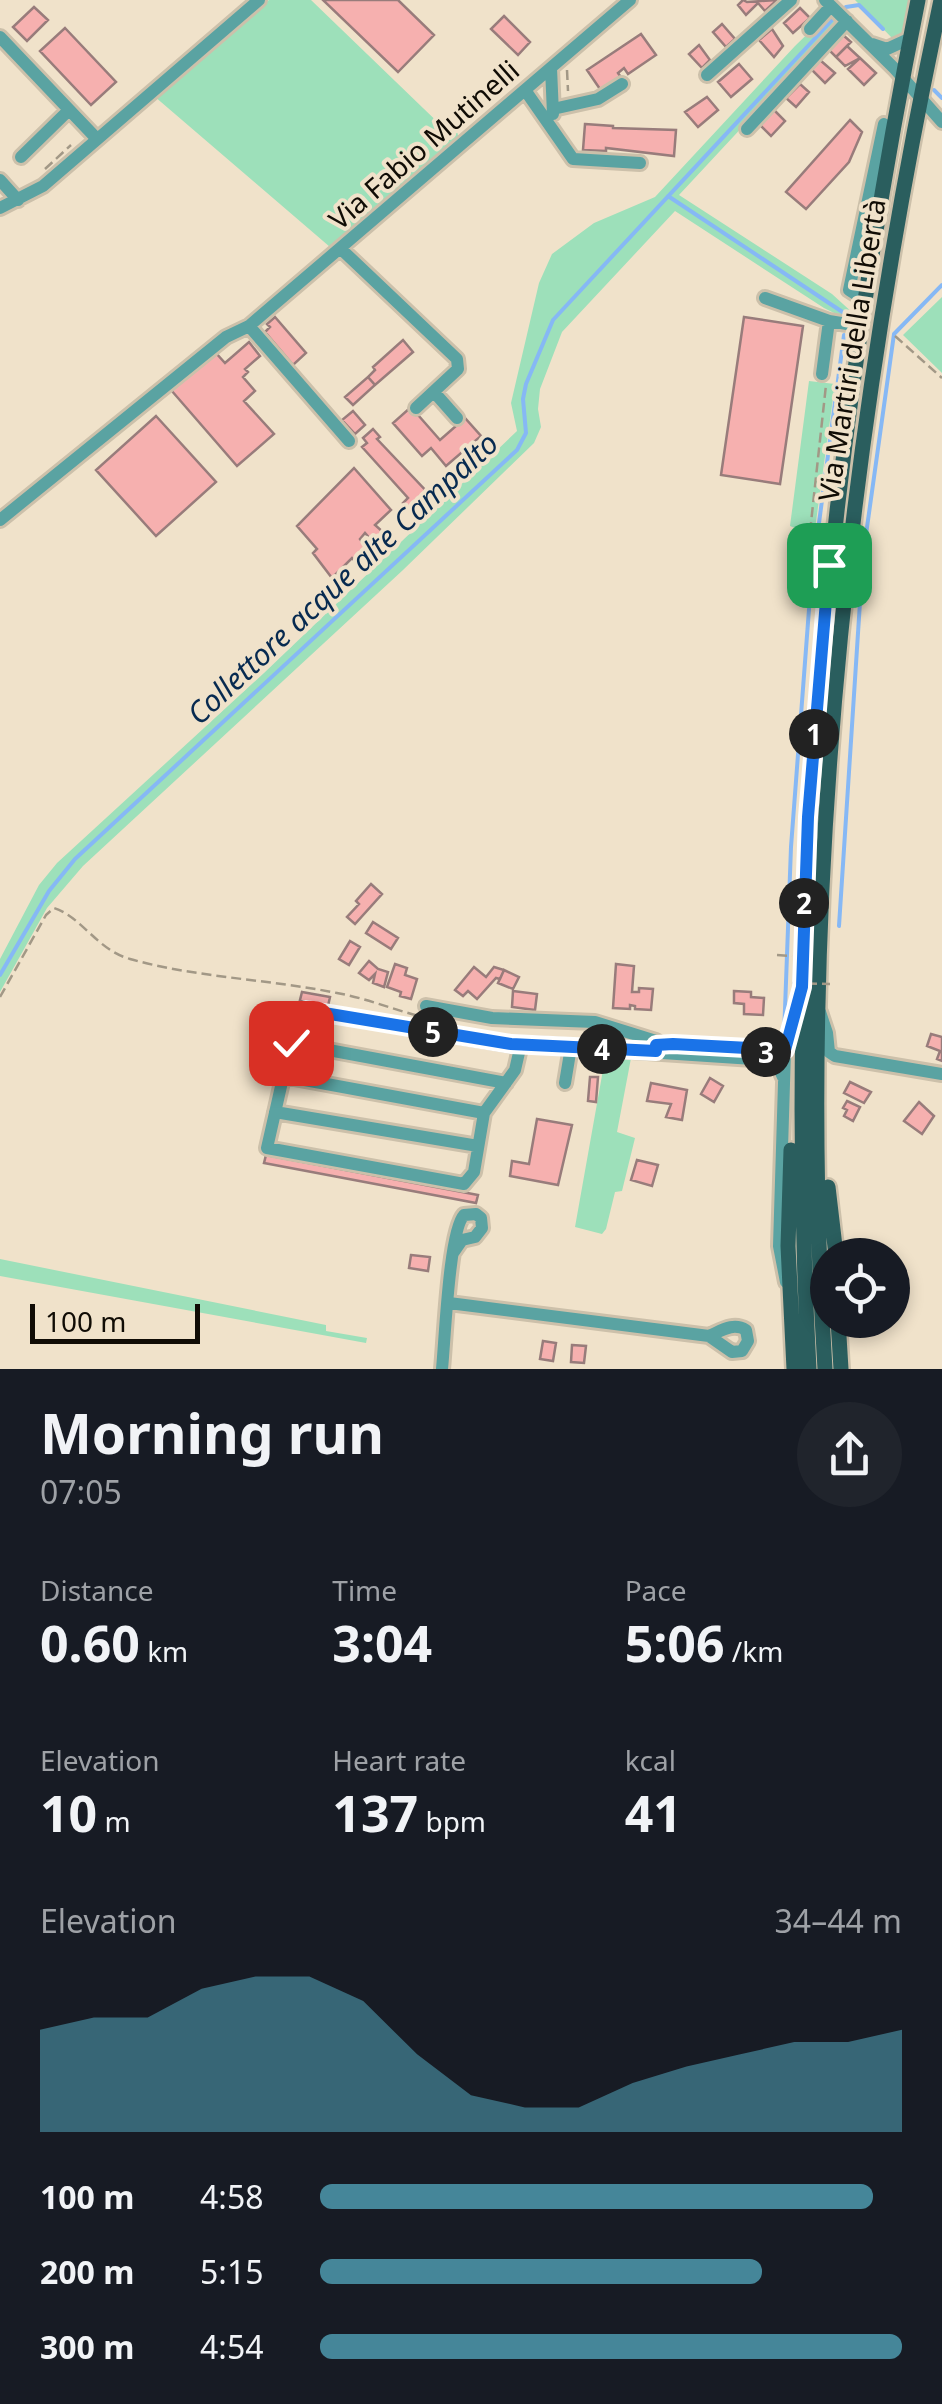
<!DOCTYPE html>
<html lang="en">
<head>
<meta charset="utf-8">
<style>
	body { margin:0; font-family:"Noto Sans",sans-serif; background:#20242c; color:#f1f3f6; height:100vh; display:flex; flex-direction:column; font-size:38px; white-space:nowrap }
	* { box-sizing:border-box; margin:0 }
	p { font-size:32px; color:#9ea1a6 }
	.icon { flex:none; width:55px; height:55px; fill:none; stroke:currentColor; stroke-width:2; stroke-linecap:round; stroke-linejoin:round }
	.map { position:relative; height:1369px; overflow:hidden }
	.panel { display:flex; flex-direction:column; background:#171b24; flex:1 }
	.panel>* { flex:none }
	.tools { position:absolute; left:810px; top:1238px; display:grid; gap:20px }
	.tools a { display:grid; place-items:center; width:100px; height:100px; border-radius:50%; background:#171b24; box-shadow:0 5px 15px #0003; font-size:50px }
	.scale { position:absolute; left:30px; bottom:25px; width:170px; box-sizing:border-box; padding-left:10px; border:5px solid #100c05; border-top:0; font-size:28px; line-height:35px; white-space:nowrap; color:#100c05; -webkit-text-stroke:8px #f0e2ca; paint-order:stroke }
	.pin { position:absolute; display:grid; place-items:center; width:85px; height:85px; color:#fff; margin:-42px; border-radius:20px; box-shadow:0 5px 15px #0006 }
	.km { position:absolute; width:50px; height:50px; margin:-25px; border-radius:50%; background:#222; color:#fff; font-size:28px; line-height:50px; text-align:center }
	.round { display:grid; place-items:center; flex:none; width:105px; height:105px; border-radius:52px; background:#20242c }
	.overview { display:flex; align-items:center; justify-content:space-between; height:170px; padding:0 40px }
	h1 { font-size:55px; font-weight:700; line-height:75px }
	.figures { display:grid; grid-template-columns:repeat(3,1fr); gap:15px; height:170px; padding:10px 40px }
	.figures div { display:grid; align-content:center }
	.figures b { font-size:50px; font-weight:700 }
	.figures small { font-size:28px; font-weight:400 }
	.figures p { font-size:28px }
	.chart { height:280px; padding:20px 40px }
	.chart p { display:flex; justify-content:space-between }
	.chart svg { width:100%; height:180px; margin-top:10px; fill:#458699; opacity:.7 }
	ul { padding:0 40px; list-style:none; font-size:32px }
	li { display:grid; grid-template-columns:160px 120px 1fr; align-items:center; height:75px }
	li i { height:25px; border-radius:12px; background:#458699 }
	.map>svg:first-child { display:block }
	.green { fill:#9de0ba }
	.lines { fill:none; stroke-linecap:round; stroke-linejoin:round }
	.stream { stroke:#86b8f5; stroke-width:4 }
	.building { fill:#f6b0af; stroke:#987c7b; stroke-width:2.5 }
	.minor-casing { stroke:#ccc0aa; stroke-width:18 }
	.major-casing { stroke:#ccc0aa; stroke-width:20 }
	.path { stroke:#a29886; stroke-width:2.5; stroke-dasharray:10 5; stroke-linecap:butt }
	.minor { stroke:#5aa3a2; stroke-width:12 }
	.major { stroke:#2a5e5e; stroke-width:15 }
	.path-bridge { stroke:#a29886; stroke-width:2.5; stroke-dasharray:10 5; stroke-linecap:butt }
	.route-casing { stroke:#fff; stroke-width:20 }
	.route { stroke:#1a73e8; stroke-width:12 }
	.labels { text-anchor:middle; stroke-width:8; stroke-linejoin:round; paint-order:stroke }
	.street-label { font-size:28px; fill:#100c05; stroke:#f0e2ca }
	.water-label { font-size:30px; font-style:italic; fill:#072a50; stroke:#f0e2ca }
</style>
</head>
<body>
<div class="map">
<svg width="942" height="1369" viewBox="0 0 942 1369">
	<rect width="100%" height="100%" fill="#f0e2ca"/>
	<path class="green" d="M269 0H311L451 135 457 131 459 140 330 247 154 96Z
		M855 0H915L904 55 895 41V36L892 38Z
		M829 13 839 23 679 195 832 294 854 314 840 316 824 308 675 211 562 332 540 389 538 409 541 427 534 443 403 570 83 866 47 908 0 992V959L39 885 57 863 264 673 517 431 511 403 539 283 552 254 594 223 655 197 795 46Z
		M942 297V373L903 335Z
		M809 381 835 384 814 536 790 526Z
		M606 1053H632L617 1132 635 1138 622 1191 615 1192 606 1229 602 1234 575 1227Z
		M0 1259 326 1325V1331L367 1338 366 1343 0 1276Z"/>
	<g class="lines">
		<path class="stream" d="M846 7 859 5 883 29
			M934 90 942 98
			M668 196 847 315
			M839 926 863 556 894 334 942 285
			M0 975 49 891 75 859 517 450 526 433 523 399 526 384 553 320 834 18
			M784 1036 791 847 811 583 844 335"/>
	</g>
	<path class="building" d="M323 0H398L434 35 398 72Z
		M743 0 747 2 777 0 765 11 758 3 746 15 738 5Z
		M34 7 48 20 27 41 13 27Z
		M800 8 810 18 793 33 784 23Z
		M504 16 530 42 518 55 491 29Z
		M722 24 735 39 726 47 713 32Z
		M65 28 116 82 91 105 40 51Z
		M772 29 783 46 774 57 759 40Z
		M641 34 656 55 628 74 624 68 618 73 622 79 602 92 587 70Z
		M843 35 851 42 836 57 829 50Z
		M699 45 710 60 702 68 689 54Z
		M847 46 860 58 845 66 836 57Z
		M860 58 876 73 864 85 848 69Z
		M820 60 835 73 825 83 811 69Z
		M739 64 752 79 731 97 718 82Z
		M800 84 809 92 796 107 786 98Z
		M707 97 718 110 698 127 685 112Z
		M774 110 785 121 771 136 760 125Z
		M850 120 862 132 849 162 806 209 786 192Z
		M585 124 613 126V128L676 130 674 156 606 148V151L583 150Z
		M275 317 306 353 293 365 265 332 270 327 267 324Z
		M744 317 803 326 780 484 721 475Z
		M403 340 413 352 375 385 368 377 375 370 373 367Z
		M249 342 260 356 245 369 248 372 243 377 255 391 244 401 274 434 237 466 171 390 215 352 225 363Z
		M368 377 375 385 353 405 345 397Z
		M411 407 440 440 465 418 481 436 446 466 431 448 422 456 393 423Z
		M353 411 365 425 355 434 342 420Z
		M156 416 216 482 156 536 96 470Z
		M373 429 380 437 377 439 429 494 410 511 403 503 408 498 362 447 367 443 363 438Z
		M354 468 391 510 375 525 383 532 373 542 365 533 360 539 376 561 365 571 352 558 332 578 313 553 317 549 297 526Z
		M371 884 382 894 355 924 347 917 359 904 356 901Z
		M373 922 398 938 391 949 366 933Z
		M350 941 360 947 349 965 339 959Z
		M369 961 378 969 388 972 384 987 373 983 375 974 369 980 359 973Z
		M395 964 407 968 405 975 417 979 411 999 400 996 401 992 387 987Z
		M616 964 634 966 632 992H639V988L653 989 651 1010 635 1009V1006L630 1005V1009L613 1008Z
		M474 967 486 977 494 967 504 970 500 979 496 978 477 999 468 991 463 996 455 990Z
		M504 970 519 977 513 989 498 983Z
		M513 991 537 994 535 1010 512 1007Z
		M734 991 751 992V997L764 998 763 1015 744 1014V1004L734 1003Z
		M302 992 330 997 328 1006 300 1000Z
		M931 1034 942 1037V1061L937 1059 940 1051 927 1046Z
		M590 1077H598L596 1102 588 1101Z
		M710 1078 723 1086 714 1102 701 1094Z
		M850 1082 871 1092 864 1103 844 1093Z
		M651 1083 687 1090 682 1120 666 1117 671 1104 647 1101Z
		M847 1101 860 1107 853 1121 844 1116 847 1110 843 1108Z
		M919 1102 934 1116 922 1134 904 1121Z
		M537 1119 572 1125 558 1185 510 1176 512 1161 529 1164Z
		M266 1155 478 1195 476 1203 264 1163Z
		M637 1160 658 1165 652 1186 631 1180Z
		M411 1255 430 1257 428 1271 409 1268Z
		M543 1341 556 1343 553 1361 540 1359Z
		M572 1345 586 1346 584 1363 571 1362Z"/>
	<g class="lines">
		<defs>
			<path id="minor" d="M825 0 895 69 942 122
				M810 29 831 6
				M0 37 97 139
				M872 44 887 49 911 38
				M551 68 553 114
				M707 75 791 0
				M525 90 573 159 640 163
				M553 109 598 99 622 84
				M747 129 847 21
				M21 157 69 110
				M0 180 18 200
				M0 208 43 186 259 0
				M341 249 457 359 458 369 416 408
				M765 298 829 321
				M863 299 849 290 884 124
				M249 326 349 441
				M822 374 829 321 859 326
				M434 392 457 418
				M0 520 226 337 249 326 630 0
				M426 1006 492 1018 595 1022 656 1041 657 1045
				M820 1012 827 1033 829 1052 835 1056 942 1074
				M291 1043 506 1083
				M521 1044 515 1070 484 1113 474 1172 464 1184 267 1148 297 1016 306 1010 511 1045C531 1044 551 1044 571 1047
				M738 1049 785 1051
				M283 1076 484 1113
				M565 1083 571 1047 767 1060 778 1066 783 1077
				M275 1112 478 1146
				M786 1282 779 1246 785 1051 800 995
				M449 1303 709 1336 732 1352 742 1351 748 1341 746 1330C733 1322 721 1331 709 1336
				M442 1369C445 1340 449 1231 464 1215L476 1214 481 1218 482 1228 475 1237 462 1240 453 1253"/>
			<path id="major" d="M791 1150 788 1246 794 1369
				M828 1187 836 1255
				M838 1320 841 1369
				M809 1369C784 908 827 452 918 0
				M825 1369C796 909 845 450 941 0"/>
		</defs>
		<use href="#minor" class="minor-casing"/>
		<use href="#major" class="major-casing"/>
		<path class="path" d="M567 70 568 91
			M45 169 71 145
			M895 336 942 378
			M810 532 826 385
			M777 955 792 956
			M0 997 46 915 54 908C82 917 97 950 130 959 198 978 268 979 337 993 365 998 392 1009 419 1016"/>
		<use href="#minor" class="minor"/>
		<use href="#major" class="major"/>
		<path class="path-bridge" d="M792 983 830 984"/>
	</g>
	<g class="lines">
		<defs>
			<path id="route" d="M291 1043 297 1016 306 1010 511 1044 656 1051V1045L673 1044 785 1050 802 987 808 817 829 565"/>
		</defs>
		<use href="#route" class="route-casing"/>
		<use href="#route" class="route"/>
	</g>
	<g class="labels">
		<g class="street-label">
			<text transform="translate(424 145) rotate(-41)" y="10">Via Fabio Mutinelli</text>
			<text transform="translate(852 350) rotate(-81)" y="10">Via Martiri della Libertà</text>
		</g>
		<g class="water-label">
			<text transform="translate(343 579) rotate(-43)" y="10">Collettore acque alte Campalto</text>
		</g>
	</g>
</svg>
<div class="tools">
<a><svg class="icon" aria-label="locate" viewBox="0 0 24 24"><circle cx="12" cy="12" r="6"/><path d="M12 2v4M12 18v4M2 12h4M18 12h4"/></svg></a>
</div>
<div class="scale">100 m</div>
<div class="pin" style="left:829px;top:565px;background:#1e9e55"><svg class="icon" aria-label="arrive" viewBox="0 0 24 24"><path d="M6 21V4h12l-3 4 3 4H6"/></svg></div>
<div class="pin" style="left:291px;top:1043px;background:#d93025"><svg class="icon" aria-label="check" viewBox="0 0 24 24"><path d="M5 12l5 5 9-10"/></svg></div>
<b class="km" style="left:814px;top:734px">1</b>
<b class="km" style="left:804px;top:903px">2</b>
<b class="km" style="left:766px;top:1052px">3</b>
<b class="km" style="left:602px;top:1049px">4</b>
<b class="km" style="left:433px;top:1032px">5</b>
</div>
<section class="panel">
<div class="overview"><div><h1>Morning run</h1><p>07:05</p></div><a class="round"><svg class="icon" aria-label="share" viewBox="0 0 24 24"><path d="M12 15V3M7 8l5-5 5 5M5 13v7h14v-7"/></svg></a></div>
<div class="figures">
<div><p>Distance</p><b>0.60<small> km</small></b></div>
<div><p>Time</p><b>3:04</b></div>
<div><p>Pace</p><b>5:06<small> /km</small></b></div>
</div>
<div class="figures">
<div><p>Elevation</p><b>10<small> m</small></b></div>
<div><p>Heart rate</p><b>137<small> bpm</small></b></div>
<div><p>kcal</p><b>41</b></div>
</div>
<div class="chart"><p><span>Elevation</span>34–44 m</p>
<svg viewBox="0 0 160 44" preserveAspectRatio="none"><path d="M0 44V19L10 16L20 16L30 9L40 6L50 6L60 12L70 25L80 35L90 38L100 38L110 32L120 28L130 25L140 22L150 22L160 19V44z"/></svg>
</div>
<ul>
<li><b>100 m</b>4:58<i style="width:95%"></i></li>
<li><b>200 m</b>5:15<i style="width:76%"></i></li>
<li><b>300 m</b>4:54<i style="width:100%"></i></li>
</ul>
</section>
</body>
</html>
